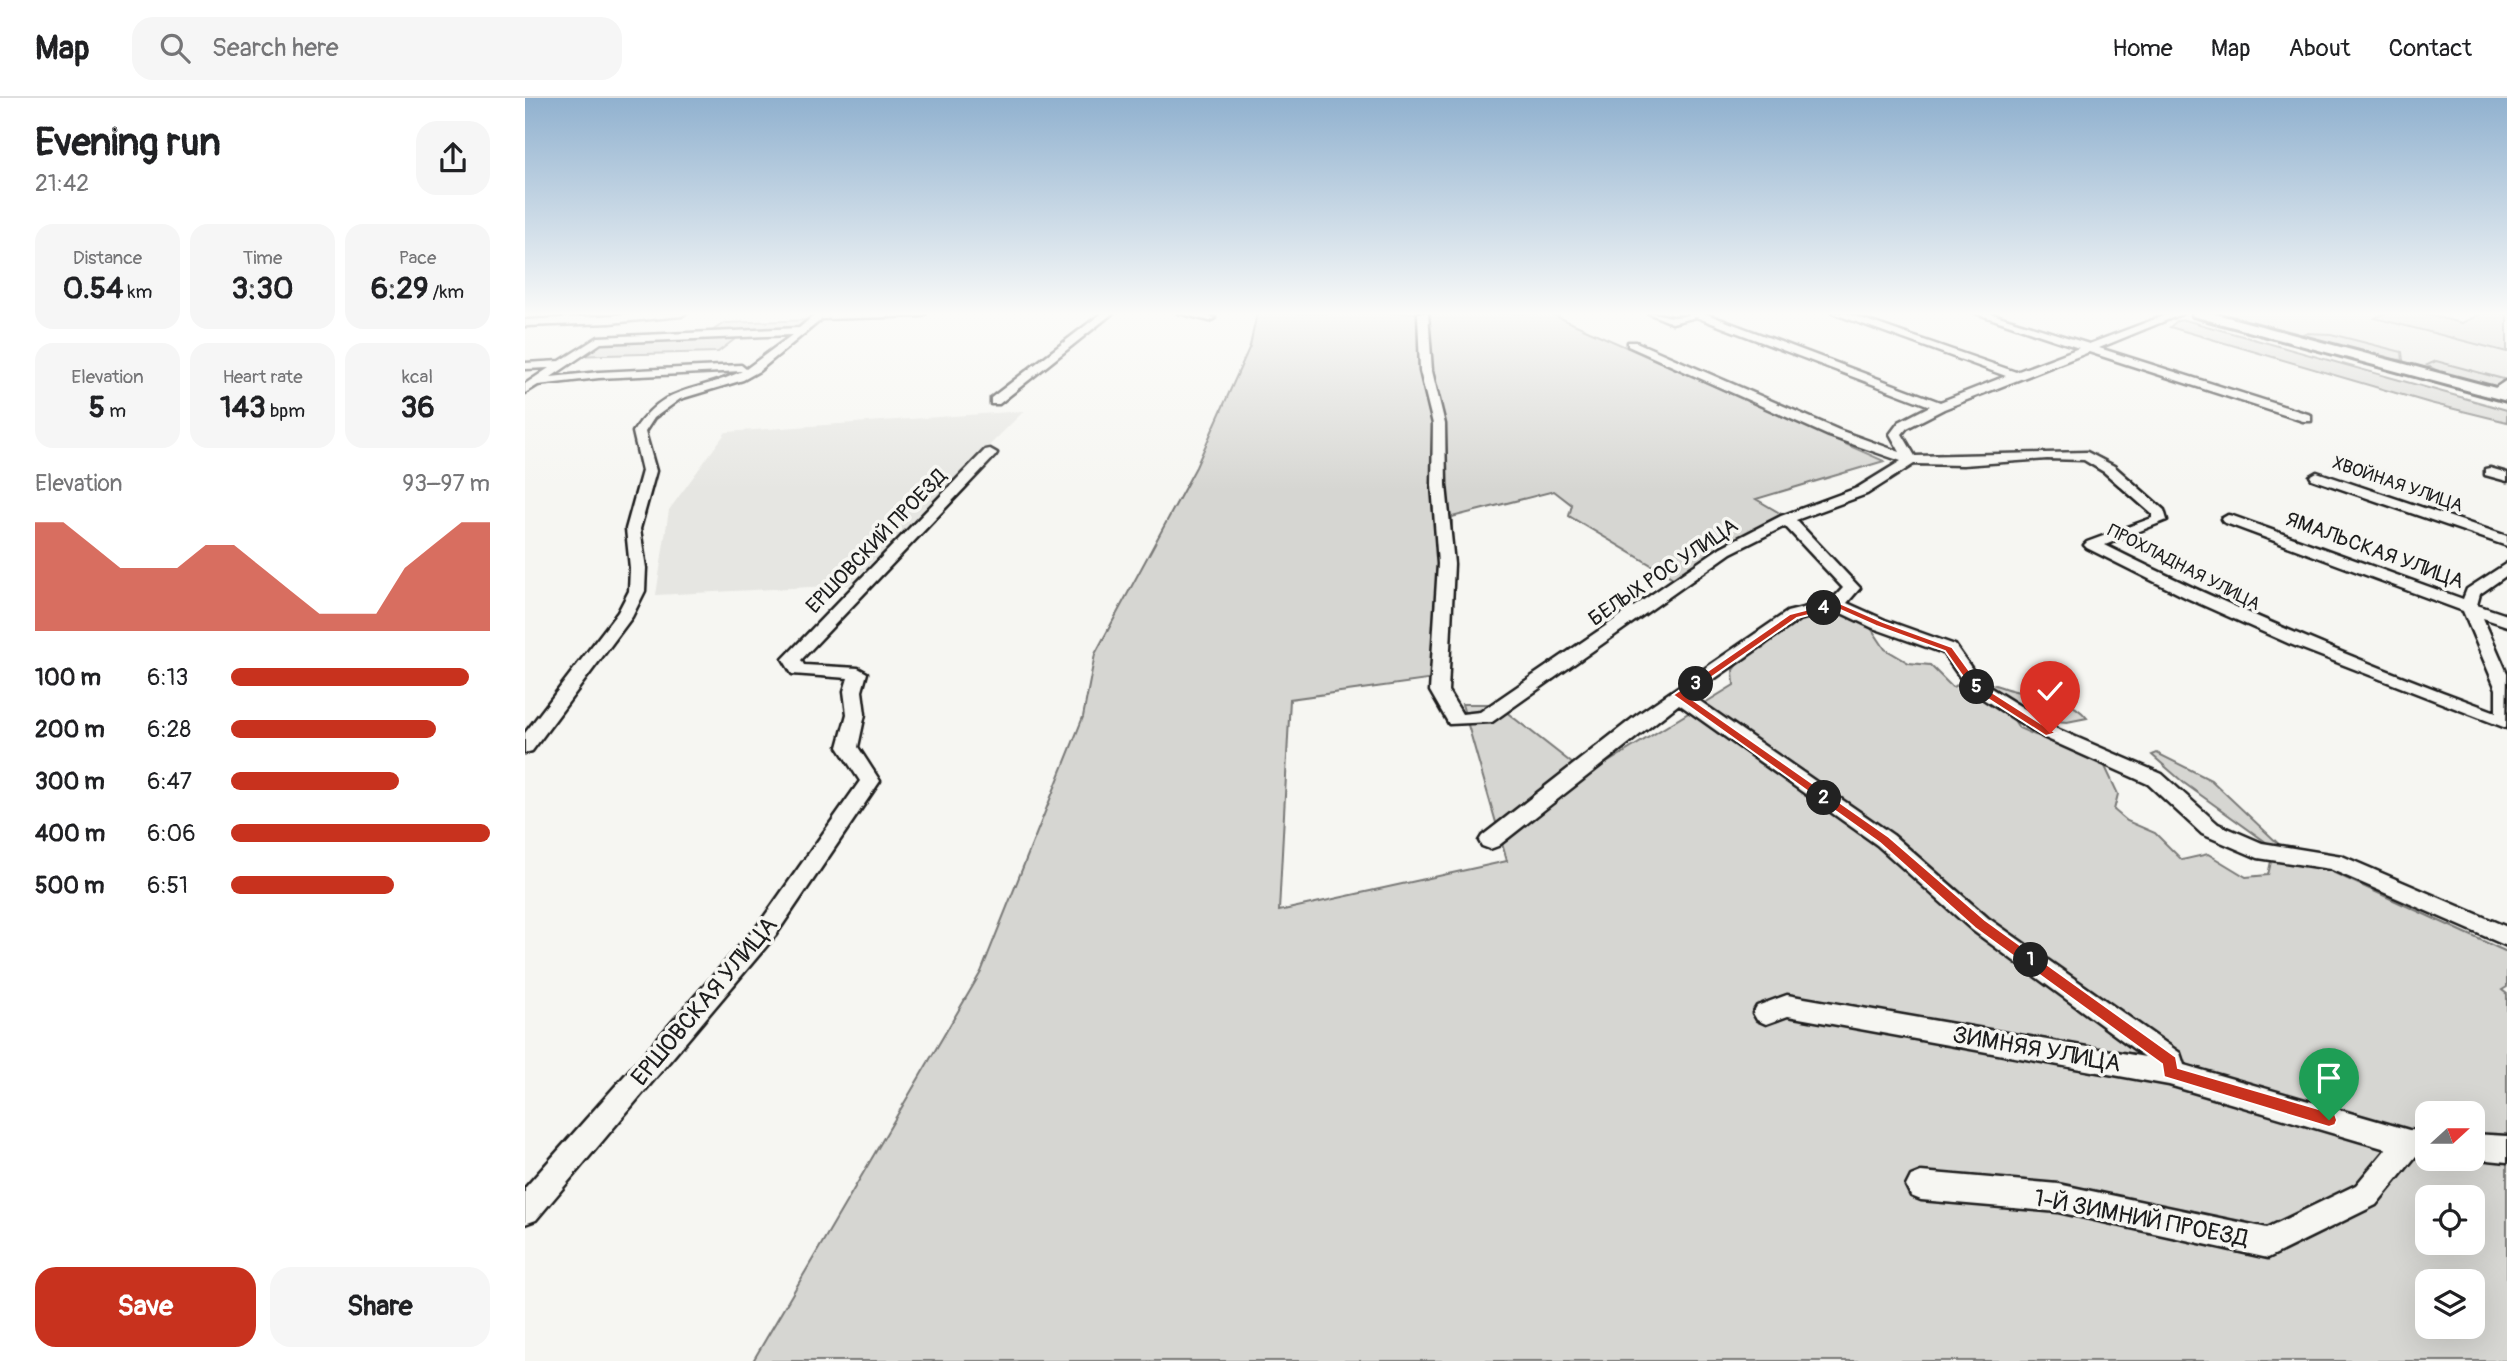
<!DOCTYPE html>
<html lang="en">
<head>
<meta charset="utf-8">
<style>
	body { margin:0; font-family:Pangolin,sans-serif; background:#f6f6f6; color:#202124; height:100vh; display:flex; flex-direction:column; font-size:26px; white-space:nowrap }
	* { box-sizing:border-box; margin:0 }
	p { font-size:23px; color:#757577 }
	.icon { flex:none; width:38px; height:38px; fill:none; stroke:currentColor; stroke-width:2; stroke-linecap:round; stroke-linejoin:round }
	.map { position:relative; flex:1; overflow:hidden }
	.details { display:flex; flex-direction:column; background:#fff; width:525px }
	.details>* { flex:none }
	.needle { width:46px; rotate:69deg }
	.controls { position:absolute; left:1890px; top:1003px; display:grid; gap:14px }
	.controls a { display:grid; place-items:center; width:70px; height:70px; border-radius:14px; background:#fff; box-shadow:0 7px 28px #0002; font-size:35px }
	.pin { position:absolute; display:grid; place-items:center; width:60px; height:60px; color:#fff; margin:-72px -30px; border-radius:50% 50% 50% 0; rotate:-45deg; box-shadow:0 0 7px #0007 }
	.pin .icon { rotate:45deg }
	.km { position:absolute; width:35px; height:35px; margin:-18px; border-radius:50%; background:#222; color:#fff; font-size:19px; line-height:35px; text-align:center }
	.round { display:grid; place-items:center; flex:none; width:74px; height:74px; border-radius:21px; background:#f6f6f6 }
	.summary { display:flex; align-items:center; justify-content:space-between; height:119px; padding:0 35px }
	h1 { font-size:38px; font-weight:700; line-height:52px }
	.figures { display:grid; grid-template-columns:repeat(3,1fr); gap:10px; height:119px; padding:7px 35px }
	.figures div { display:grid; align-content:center; border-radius:18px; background:#f6f6f6; text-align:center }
	.figures b { font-size:30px; font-weight:700 }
	.figures small { font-size:19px; font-weight:400 }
	.figures p { font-size:19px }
	.chart { height:196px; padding:14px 35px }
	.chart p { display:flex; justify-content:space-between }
	.chart svg { width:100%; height:126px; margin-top:7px; fill:#c8321e; opacity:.7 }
	.cta { display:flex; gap:14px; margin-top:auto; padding:14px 35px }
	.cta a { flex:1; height:80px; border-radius:21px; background:#c8321e; color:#fff; font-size:28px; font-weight:700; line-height:80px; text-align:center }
	.cta a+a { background:#f6f6f6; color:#202124 }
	ul { padding:0 35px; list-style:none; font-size:23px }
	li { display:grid; grid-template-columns:112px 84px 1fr; align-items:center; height:52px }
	li i { height:18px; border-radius:9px; background:#c8321e }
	header { display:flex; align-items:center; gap:42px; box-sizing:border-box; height:98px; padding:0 35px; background:#fff; border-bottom:2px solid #e0e0e0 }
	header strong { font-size:33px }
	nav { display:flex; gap:38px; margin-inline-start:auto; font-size:24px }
	.search { width:490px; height:63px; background:#f6f6f6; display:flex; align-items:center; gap:18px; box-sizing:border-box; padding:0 24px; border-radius:21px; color:#757577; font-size:26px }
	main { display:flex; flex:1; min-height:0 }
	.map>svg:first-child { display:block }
	.built { fill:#e6e6e2 }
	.green { fill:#d6d6d2; stroke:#797977; stroke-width:2; fill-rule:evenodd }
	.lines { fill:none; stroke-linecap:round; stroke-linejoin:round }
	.minor-casing { stroke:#1c1c1c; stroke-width:5 }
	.major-casing { stroke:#1c1c1c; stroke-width:6 }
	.minor { fill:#f6f6f2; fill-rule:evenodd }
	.major { fill:#f6f6f2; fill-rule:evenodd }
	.route { fill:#c8321e; stroke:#fff; stroke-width:2 }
	.labels { text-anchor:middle; stroke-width:7; stroke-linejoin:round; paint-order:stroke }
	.far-street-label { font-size:18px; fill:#1c1c1c; stroke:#f6f6f2 }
	.street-label { font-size:21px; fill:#1c1c1c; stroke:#f6f6f2 }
	.near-street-label { font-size:24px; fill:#1c1c1c; stroke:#f6f6f2 }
</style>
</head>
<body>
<header>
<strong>Map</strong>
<div class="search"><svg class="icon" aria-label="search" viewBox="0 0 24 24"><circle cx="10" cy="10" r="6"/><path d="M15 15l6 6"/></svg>Search here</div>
<nav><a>Home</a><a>Map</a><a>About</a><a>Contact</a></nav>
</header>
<main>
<section class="details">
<div class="summary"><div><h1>Evening run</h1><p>21:42</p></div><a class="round"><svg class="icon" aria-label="share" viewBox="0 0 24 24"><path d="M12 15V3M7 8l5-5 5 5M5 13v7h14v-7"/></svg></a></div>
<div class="figures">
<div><p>Distance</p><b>0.54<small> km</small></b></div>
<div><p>Time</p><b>3:30</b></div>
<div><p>Pace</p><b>6:29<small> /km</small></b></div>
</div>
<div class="figures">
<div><p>Elevation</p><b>5<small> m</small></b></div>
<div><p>Heart rate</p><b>143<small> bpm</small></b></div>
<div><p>kcal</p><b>36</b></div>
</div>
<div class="chart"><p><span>Elevation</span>93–97 m</p>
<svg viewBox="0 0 160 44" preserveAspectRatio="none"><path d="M0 44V6L10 6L20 14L30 22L40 22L50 22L60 14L70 14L80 22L90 30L100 38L110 38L120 38L130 22L140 14L150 6L160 6V44z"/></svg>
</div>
<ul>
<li><b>100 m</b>6:13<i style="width:92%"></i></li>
<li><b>200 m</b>6:28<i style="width:79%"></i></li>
<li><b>300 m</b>6:47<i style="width:65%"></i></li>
<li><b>400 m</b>6:06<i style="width:100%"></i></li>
<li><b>500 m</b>6:51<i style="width:63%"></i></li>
</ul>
<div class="cta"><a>Save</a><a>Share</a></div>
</section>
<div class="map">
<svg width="1982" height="1263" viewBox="0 0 1982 1263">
	<rect width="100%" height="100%" fill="#f6f6f2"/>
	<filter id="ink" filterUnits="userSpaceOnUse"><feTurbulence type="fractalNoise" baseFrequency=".0143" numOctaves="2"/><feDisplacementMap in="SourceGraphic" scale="14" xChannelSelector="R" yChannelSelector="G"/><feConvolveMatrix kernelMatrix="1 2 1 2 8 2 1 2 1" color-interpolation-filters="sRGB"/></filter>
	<g filter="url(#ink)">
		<path class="built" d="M1704 215H1861L1851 220 1982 254V277L1978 281 1911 263 1904 270 1908 272H1897L1705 220 1702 218Z
			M499 313 324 487 131 497 144 412 201 334Z"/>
		<path class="green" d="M732 215H1024L1359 363 1231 401 1258 417 1150 481 1044 418 1047 407 1029 393 927 419 924 579 765 601 754 813 982 763 937 606H971L1062 677 1209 587 1208 572 1223 552 1239 549 1269 521 1306 512 1344 527 1360 551 1384 565 1405 567 1427 589C1434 587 1441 583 1448 583 1462 582 1473 589 1486 592 1511 599 1544 597 1562 620L1542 624 1497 620 1489 622 1494 630 1510 637 1526 640 1577 662 1593 696 1589 712 1602 723 1630 735 1657 762 1683 756 1721 779 1743 777 1749 750 1659 685 1627 657 1632 655 1686 682 1761 753 1982 854V889L1977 892 1982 896V1263H228L456 874 558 619 570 556 671 369 725 248ZM1902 1015H1948V1060H1902ZM1902 1099H1948V1144H1902ZM1902 1183H1948V1228H1902Z
			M1861 215H1895L1937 225 1957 215H1982V254L1850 220Z
			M286 222 269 236 214 238 193 254 45 258 74 238 187 233 199 225Z
			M1660 222 1982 312V324L1905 305 1645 229 1652 223Z
			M1780 235 1806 236 1877 254 1878 262 1861 261 1776 237Z
			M1911 263 1978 281 1974 288H1970L1920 277 1902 267Z"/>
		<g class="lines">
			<defs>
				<path id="minor" d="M128 215H161L156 218 85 225 0 228V222Z
					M292 215H401L396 218 297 221 234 273 218 282 155 301 129 320 120 334 131 373 115 431 121 470 120 493 107 519 7 653 0 655V635L93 514 104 493 105 470 101 431 117 373 108 334C142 283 169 297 217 273L74 280 13 287 0 295V286L24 270 0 271V265L35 263 73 239 274 230ZM267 237 221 271 216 267 74 274 26 279 76 245Z
					M577 215H588L474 306H466V300Z
					M653 215H673L690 220 685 223Z
					M893 215H903L907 273 920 326 921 387 929 466 923 593 937 616 955 614 1196 449 1256 418 1332 390 1376 363 1304 338 1103 248V244H1111L1314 332 1375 354 1365 336 1374 324 1405 308 1171 219 1147 225 1123 215C1132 215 1140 218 1148 219 1158 219 1169 215 1179 215L1415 304 1481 278 1307 215H1321L1491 274 1554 250 1450 215H1464L1564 246 1646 215H1659L1574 250 1786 317V323H1778L1564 254 1419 311 1382 330 1377 336 1390 358 1562 354 1589 368 1639 412 1642 422 1580 447C1707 511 1838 565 1971 614V591L1938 513 1698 424 1696 421 1703 417 1708 418 1938 501 1942 491 1982 465V477L1955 496 1952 507 1982 517V528L1958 520 1982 575 1981 630 1765 546 1662 500 1562 450 1559 447 1562 444 1627 420V416L1579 374 1559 362 1522 361 1438 367 1389 366 1342 396 1271 422 1335 490 1322 505 1360 522 1430 547 1456 584 1532 631 1637 676 1693 726 1737 745 1817 758 1982 829V848L1805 771 1733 760 1677 736 1623 686 1518 639 1444 592 1418 555 1348 530 1310 512 1274 522 1166 597 1368 737 1463 820 1655 955 1659 967 1884 1032 1902 1033V1059L1891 1058 1851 1107 1743 1160 1533 1114 1396 1102 1386 1098 1381 1088 1386 1078 1396 1074 1533 1086 1742 1130 1831 1087 1861 1051 1644 987 1263 918 1241 926 1232 922 1228 915 1232 908 1262 897 1620 959 1447 832 1352 747 1154 606 973 748 965 751 957 748 954 743 957 738 1112 617 1262 514 1306 503 1318 490 1260 428 1206 455 967 624 924 626 905 593 913 466 907 387 908 326 895 273Z
					M1982 282V291L1975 298H1967V292Z
					M465 351 472 355 470 358 276 562 279 567 333 570 342 575 337 593 340 616 333 649 355 683 250 838 11 1122 0 1126V1090L234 826 335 683 313 649 322 616 319 593 323 580 267 576 258 561 460 352Z
					M1965 370 1982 375V383L1960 377V371Z
					M1792 374 1982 438V448L1787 381 1785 378Z
					M1948 1036 1982 1038V1064L1944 1060H1948Z"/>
				<path id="major" d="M1667 215H1687L1982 293V303L1668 218Z"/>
			</defs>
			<use href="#minor" class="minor-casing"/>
			<use href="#major" class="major-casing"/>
			<use href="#minor" class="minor"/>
			<use href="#major" class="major"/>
		</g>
	</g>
	<linearGradient id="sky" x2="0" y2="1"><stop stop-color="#90b1cf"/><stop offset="0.55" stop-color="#fbfbf9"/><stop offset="1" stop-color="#fbfbf9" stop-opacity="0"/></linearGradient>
	<rect width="1982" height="392" fill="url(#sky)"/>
	<path class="route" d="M1312 504 1358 524 1427 549 1454 586 1531 635 1521 638 1446 590 1420 553 1351 528 1311 510 1272 520 1161 597 1364 739 1460 822 1651 959 1653 970 1804 1014 1810 1016 1812 1022 1810 1027 1804 1029 1639 979 1637 966 1450 830 1355 745 1148 597 1265 516Z"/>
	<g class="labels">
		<g class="far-street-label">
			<text transform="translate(1873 386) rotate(19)" y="6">ХВОЙНАЯ УЛИЦА</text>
			<text transform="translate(1659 469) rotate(27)" y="6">ПРОХЛАДНАЯ УЛИЦА</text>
		</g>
		<g class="street-label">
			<text transform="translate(351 443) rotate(-46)" y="7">ЕРШОВСКИЙ ПРОЕЗД</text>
			<text transform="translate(1850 452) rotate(20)" y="7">ЯМАЛЬСКАЯ УЛИЦА</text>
			<text transform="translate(1138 474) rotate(-34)" y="7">БЕЛЫХ РОС УЛИЦА</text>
		</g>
		<g class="near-street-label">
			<text transform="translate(179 903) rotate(-50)" y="8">ЕРШОВСКАЯ УЛИЦА</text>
			<text transform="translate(1512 951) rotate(10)" y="8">ЗИМНЯЯ УЛИЦА</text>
			<text transform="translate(1616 1120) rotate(11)" y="8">1-Й ЗИМНИЙ ПРОЕЗД</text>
		</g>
	</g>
</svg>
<div class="controls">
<a><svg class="needle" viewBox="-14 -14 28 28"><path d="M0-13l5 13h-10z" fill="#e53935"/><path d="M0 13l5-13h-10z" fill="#757577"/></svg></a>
<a><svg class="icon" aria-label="locate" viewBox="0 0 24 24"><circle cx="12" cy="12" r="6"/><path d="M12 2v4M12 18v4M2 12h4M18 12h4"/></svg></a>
<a><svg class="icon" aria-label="layers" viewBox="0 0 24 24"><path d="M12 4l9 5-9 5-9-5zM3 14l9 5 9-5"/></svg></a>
</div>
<div class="pin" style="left:1804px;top:1022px;background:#1e9e55"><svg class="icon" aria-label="arrive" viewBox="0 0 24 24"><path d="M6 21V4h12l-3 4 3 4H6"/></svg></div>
<div class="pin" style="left:1525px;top:635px;background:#d93025"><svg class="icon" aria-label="check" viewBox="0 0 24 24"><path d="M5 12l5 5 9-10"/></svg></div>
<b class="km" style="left:1506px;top:862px">1</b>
<b class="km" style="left:1299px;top:700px">2</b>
<b class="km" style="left:1171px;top:586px">3</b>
<b class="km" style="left:1299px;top:510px">4</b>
<b class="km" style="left:1452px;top:589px">5</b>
</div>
</main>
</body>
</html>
